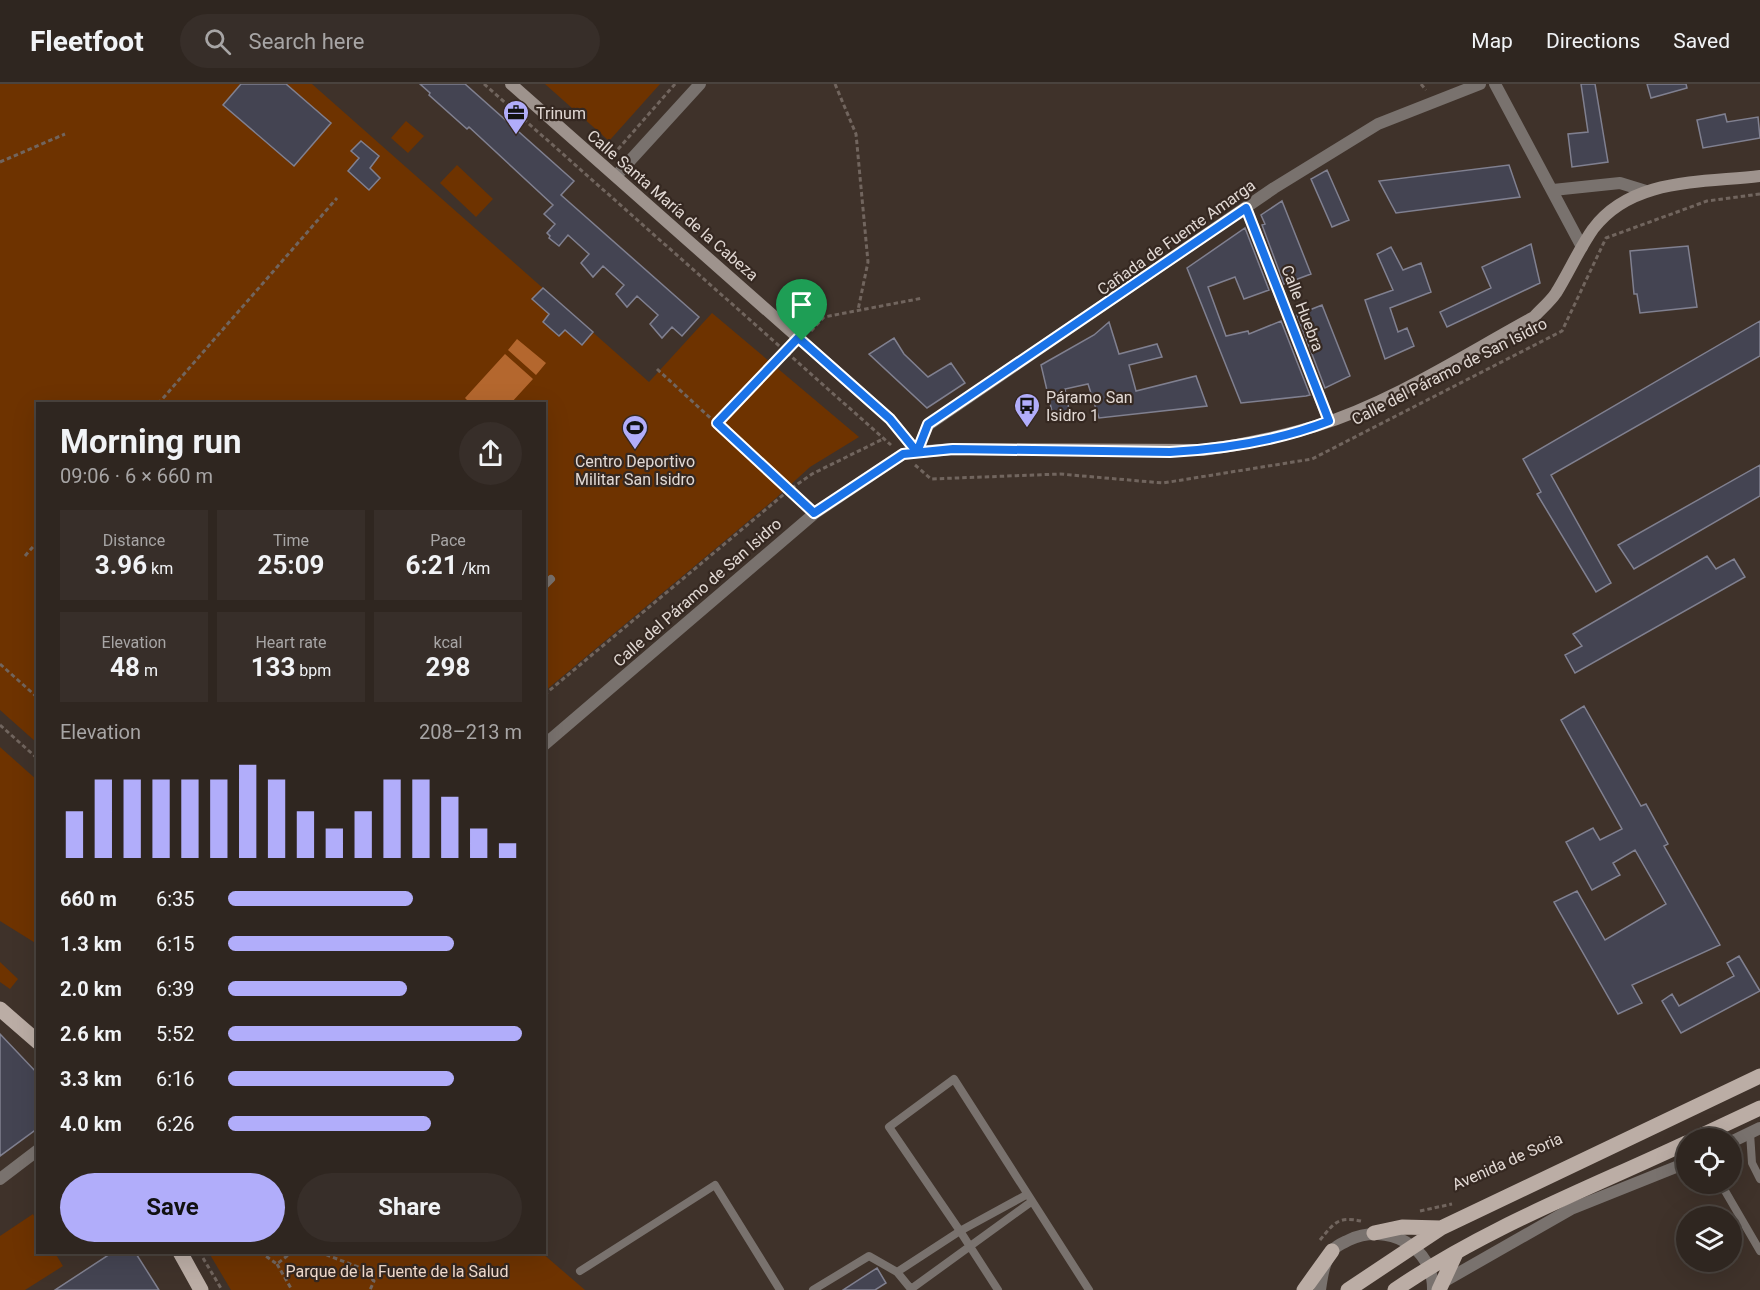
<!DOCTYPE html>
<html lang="en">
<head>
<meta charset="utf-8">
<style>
	body { margin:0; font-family:Roboto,sans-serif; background:#372e29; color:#f1f3f6; height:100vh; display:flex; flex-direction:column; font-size:22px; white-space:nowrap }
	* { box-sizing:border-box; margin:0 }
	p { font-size:20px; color:#a7a5a5 }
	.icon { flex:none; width:33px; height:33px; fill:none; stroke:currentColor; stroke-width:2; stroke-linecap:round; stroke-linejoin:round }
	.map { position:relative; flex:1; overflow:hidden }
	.side { position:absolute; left:36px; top:318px; width:510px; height:852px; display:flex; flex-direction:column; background:#2f2620; border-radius:0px; box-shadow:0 6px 24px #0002,0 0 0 2px #4a433e }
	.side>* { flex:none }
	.tools { position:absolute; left:1676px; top:1044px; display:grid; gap:12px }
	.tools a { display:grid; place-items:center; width:66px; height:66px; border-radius:50%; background:#2f2620; box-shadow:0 6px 24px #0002,0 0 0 2px #4a433e; font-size:30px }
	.pin { position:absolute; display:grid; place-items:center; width:51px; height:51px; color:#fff; margin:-62px -26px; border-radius:50% 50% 50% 0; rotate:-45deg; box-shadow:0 0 6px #0007 }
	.pin .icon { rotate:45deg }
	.round { display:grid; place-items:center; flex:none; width:63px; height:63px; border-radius:32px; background:#372e29 }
	.overview { display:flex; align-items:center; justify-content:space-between; height:102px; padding:0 24px }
	h1 { font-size:33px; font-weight:700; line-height:45px }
	.figures { display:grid; grid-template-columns:repeat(3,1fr); gap:9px; height:102px; padding:6px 24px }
	.figures div { display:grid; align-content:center; border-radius:0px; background:#372e29; text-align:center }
	.figures b { font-size:26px; font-weight:700 }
	.figures small { font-size:16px; font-weight:400 }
	.figures p { font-size:16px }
	.chart { height:168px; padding:12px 24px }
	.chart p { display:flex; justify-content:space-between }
	.chart svg { width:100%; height:108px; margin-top:6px; stroke:#b1adfa; stroke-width:6 }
	.button { display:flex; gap:12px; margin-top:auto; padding:12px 24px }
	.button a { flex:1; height:69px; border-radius:36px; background:#b1adfa; color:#111; font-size:24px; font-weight:700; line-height:69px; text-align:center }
	.button a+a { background:#372e29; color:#f1f3f6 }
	ul { padding:0 24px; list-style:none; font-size:20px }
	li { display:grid; grid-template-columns:96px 72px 1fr; align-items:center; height:45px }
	li i { height:15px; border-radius:8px; background:#b1adfa }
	header { display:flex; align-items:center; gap:36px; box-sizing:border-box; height:84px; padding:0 30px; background:#2f2620; border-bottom:2px solid #4a433e }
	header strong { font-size:28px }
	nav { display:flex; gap:33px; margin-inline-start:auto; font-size:21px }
	.search { width:420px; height:54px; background:#372e29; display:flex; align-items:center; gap:15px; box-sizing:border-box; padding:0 21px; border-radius:33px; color:#a7a5a5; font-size:22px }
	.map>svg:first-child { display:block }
	.green { fill:#6e3300 }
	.water { fill:#b4672e }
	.building { fill:#444452; stroke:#808090; stroke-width:1.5 }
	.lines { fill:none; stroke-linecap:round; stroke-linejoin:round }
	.path { stroke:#71655e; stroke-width:3; stroke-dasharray:4.5 3; stroke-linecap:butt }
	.lane { stroke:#79726e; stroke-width:8 }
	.street { stroke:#79726e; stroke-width:12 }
	.secondary { stroke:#9e938d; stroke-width:12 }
	.primary { stroke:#bbada5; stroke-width:15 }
	.route-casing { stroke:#fff; stroke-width:12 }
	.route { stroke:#1a73e8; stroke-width:8 }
	.labels { text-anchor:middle; stroke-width:4.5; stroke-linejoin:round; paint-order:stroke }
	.poi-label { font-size:16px; fill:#e2d9d4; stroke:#352821; text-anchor:start }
	.street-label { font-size:16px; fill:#e2d9d4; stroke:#352821 }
	.park-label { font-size:16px; fill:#f3ddcf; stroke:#352821 }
</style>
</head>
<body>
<header>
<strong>Fleetfoot</strong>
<div class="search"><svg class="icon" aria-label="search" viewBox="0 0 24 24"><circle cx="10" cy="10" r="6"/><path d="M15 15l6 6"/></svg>Search here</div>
<nav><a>Map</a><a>Directions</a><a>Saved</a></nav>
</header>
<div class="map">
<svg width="1760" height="1206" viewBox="0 0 1760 1206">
	<rect width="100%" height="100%" fill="#3f322a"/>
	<path class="green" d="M0 0H312L649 298 712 229 859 353 810 383 776 414 545 607 544 320H38L37 659 0 626Z
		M545 0H660L609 57Z
		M406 37 424 52 408 69 391 54Z
		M457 81 493 115 476 133 440 99Z
		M0 663 37 696V860L0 837Z
		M0 878 18 895 10 905 0 898Z
		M33 1130 37 1138 38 1168 55 1169 63 1182 25 1206H0V1152Z
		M209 1169H542L585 1206H231Z"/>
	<path class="water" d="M517 255 546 279 536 291 508 266Z
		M505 270 533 295 511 319H470L465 314Z"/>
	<path class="building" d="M241 0H286L331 39 294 82 223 21Z
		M420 0H465L574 97 561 111 699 233 682 252 672 243 662 254 650 240 658 231 637 212 627 223 616 210 624 201 603 182 593 193 581 179 589 170 568 151 559 162 549 154 550 152 547 149 555 140 544 130 553 121 469 43 467 45 429 11 430 9Z
		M1581 0H1595L1608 78 1572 83 1568 50 1588 48Z
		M1647 0H1686L1687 4 1651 14Z
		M1725 30 1727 38 1758 33 1760 54 1703 64 1697 36Z
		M361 57 379 72 370 84 380 94 369 106 348 87 359 74 351 67Z
		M1509 81 1520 113 1396 129 1379 97Z
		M1327 86 1349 136 1332 143 1311 95Z
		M1282 117 1311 190 1284 200 1262 141 1265 140 1261 131Z
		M1245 144 1269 206 1244 215 1235 193 1208 203 1226 252 1248 247 1249 250 1281 237 1310 311 1306 312 1241 319 1187 184Z
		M1531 160 1540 199 1447 243 1440 228 1491 204 1482 183Z
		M1688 162 1697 223 1640 229 1637 210H1634L1630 167Z
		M1391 163 1403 186 1421 179 1431 208 1390 224 1398 248 1407 244 1414 262 1385 275 1365 216 1393 206 1377 170Z
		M543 204 593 248 582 261 565 246 559 252 543 238 549 230 532 215Z
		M1322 221 1350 292 1325 304 1297 231Z
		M1760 237V272L1551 391 1611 499 1596 508 1537 410 1541 408 1523 375Z
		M1109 238 1119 270 1157 260 1162 273 1129 281 1136 307 1196 292 1207 322 1099 334 1088 300 1065 305 1071 336H1054L1041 281 1094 251Z
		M894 254 904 270 928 293 951 279 965 299 927 324 869 270Z
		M1760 381V412L1634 485 1618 461Z
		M1707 472 1716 485 1734 475 1745 493 1575 589 1565 571 1582 562 1573 550Z
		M1584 622 1641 722 1646 720 1668 760 1664 762 1720 861 1632 901 1642 919 1618 930 1554 818 1577 807 1605 856 1666 820 1635 766 1613 779 1620 791 1592 806 1566 758 1593 744 1600 756 1622 745 1561 636Z
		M1739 872 1760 907 1681 949 1662 917 1672 910 1679 922 1734 892 1727 879Z
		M0 950 38 990V1044L0 1072Z
		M113 1168H135L159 1206H55Z
		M877 1184 886 1199 875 1206H843Z"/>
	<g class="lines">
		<path class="path" d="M484 0 891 361
			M835 0 856 50 868 178 858 226
			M1421 0 1426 6
			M613 71 675 0
			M0 78 65 50
			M811 247 824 233 923 214
			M657 285 804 420
			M158 320 337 114
			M717 339 787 266
			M915 381 931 395 1060 390 1163 399 1312 375 1562 247 1606 154 1707 117 1760 110
			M25 472 38 457
			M0 580 38 614
			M544 611 789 406 812 390 883 355
			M0 641 38 675
			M1420 1127 1452 1120
			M1320 1156C1334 1139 1338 1132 1361 1137
			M260 1168 277 1180 292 1168
			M319 1168 358 1183 374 1197 370 1206
			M203 1174 222 1206
			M277 1180 292 1206"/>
		<path class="lane" d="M544 502 551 495
			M1750 1049 1752 1079 1760 1095
			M1721 1100 1760 1167
			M580 1187 715 1101 780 1206
			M897 1188 960 1147 889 1043 954 995 1089 1206
			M813 1206 869 1172 897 1188 911 1205 1031 1118
			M998 1206 960 1147 1026 1111"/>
		<path class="street" d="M1495 0 1582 163
			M616 92 700 0
			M1553 106 1620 99 1646 107
			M1246 124 1329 337
			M544 661 815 429 903 370 917 368 928 341 1274 104 1378 40 1480 0
			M1731 1058 1760 1044
			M0 1095 38 1066
			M1443 1198 1571 1125 1686 1079
			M1320 1206C1322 1192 1324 1177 1333 1166 1337 1161 1343 1159 1349 1156 1386 1138 1434 1162 1433 1206"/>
		<path class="secondary" d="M511 0 890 335 917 368 953 365 1203 366C1242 361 1279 353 1316 342 1393 318 1464 271 1534 233 1541 225 1550 218 1556 209 1569 188 1579 165 1593 145 1632 93 1703 99 1760 92"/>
		<path class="primary" d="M0 925 38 958
			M1696 1054 1760 1024
			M1374 1149 1402 1143 1441 1144
			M180 1168 201 1206
			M1304 1206 1332 1167
			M1348 1206 1441 1144 1760 992
			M1395 1206C1485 1144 1588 1105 1686 1059
			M1439 1206 1456 1169"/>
	</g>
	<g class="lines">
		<defs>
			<path id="route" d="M802 257 798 254 717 339 814 429 903 370 953 365 1170 368C1223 365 1278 357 1329 337L1246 124 928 340 917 368 890 335 802 257"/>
		</defs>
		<use href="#route" class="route-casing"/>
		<use href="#route" class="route"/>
	</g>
	<defs>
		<symbol id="office-pin" viewBox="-11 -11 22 30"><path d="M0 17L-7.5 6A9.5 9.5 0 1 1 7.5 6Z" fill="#b1adfa" stroke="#352821"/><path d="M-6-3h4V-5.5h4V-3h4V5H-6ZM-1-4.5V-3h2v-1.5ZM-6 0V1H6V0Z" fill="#111"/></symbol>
		<symbol id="bus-pin" viewBox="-11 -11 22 30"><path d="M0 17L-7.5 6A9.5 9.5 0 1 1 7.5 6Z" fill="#b1adfa" stroke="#352821"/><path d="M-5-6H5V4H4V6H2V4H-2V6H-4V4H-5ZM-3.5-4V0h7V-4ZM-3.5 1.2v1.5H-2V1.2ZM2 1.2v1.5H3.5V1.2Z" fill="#111"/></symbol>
		<symbol id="stadium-pin" viewBox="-11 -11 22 30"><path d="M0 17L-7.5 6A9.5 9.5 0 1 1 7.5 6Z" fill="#b1adfa" stroke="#352821"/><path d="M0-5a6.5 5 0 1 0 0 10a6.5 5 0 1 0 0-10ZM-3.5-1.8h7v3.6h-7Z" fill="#111"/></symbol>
	</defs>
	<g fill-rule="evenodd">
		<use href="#office-pin" x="501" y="14" width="30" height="40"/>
		<use href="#bus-pin" x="1012" y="307" width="30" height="40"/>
		<use href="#stadium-pin" x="620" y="329" width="30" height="40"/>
	</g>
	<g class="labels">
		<g class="poi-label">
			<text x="536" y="35">Trinum</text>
			<text x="1046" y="319">Páramo San<tspan x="1046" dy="18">Isidro 1</tspan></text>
			<text x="635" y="383" text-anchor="middle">Centro Deportivo<tspan x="635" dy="18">Militar San Isidro</tspan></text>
		</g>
		<g class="street-label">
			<text transform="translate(673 121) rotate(41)" y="6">Calle Santa María de la Cabeza</text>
			<text transform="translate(1176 153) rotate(-35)" y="6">Cañada de Fuente Amarga</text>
			<text transform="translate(1303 224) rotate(69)" y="6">Calle Huebra</text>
			<text transform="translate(1449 287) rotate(-27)" y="6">Calle del Páramo de San Isidro</text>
			<text transform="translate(697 508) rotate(-41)" y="6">Calle del Páramo de San Isidro</text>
			<text transform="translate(1507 1077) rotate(-24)" y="6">Avenida de Soria</text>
		</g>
		<g class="park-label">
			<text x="397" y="1193">Parque de la Fuente de la Salud</text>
		</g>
	</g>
</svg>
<div class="tools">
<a><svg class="icon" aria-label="locate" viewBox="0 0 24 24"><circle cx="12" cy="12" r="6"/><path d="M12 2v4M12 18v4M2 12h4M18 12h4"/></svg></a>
<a><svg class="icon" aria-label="layers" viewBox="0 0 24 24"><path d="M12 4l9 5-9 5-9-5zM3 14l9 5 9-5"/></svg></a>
</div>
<div class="pin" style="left:802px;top:257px;background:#1e9e55"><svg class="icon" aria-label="arrive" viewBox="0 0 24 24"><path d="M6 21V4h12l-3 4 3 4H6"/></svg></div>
<section class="side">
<div class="overview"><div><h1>Morning run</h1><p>09:06 · 6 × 660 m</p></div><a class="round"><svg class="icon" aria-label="share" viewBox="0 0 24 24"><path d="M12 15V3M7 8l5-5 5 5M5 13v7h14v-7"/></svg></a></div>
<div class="figures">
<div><p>Distance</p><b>3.96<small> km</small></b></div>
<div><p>Time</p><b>25:09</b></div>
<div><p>Pace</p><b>6:21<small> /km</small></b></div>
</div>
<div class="figures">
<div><p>Elevation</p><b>48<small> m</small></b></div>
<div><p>Heart rate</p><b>133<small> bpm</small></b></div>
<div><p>kcal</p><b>298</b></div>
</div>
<div class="chart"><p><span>Elevation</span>208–213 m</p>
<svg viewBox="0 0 160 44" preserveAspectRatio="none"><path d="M5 44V25M15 44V12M25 44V12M35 44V12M45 44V12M55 44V12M65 44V6M75 44V12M85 44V25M95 44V32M105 44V25M115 44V12M125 44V12M135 44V19M145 44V32M155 44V38"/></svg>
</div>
<ul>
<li><b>660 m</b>6:35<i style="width:63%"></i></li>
<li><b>1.3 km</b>6:15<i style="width:77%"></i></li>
<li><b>2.0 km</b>6:39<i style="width:61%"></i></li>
<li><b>2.6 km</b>5:52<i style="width:100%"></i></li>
<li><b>3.3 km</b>6:16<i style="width:77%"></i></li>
<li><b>4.0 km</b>6:26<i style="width:69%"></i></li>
</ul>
<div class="button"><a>Save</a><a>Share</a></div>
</section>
</div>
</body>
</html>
